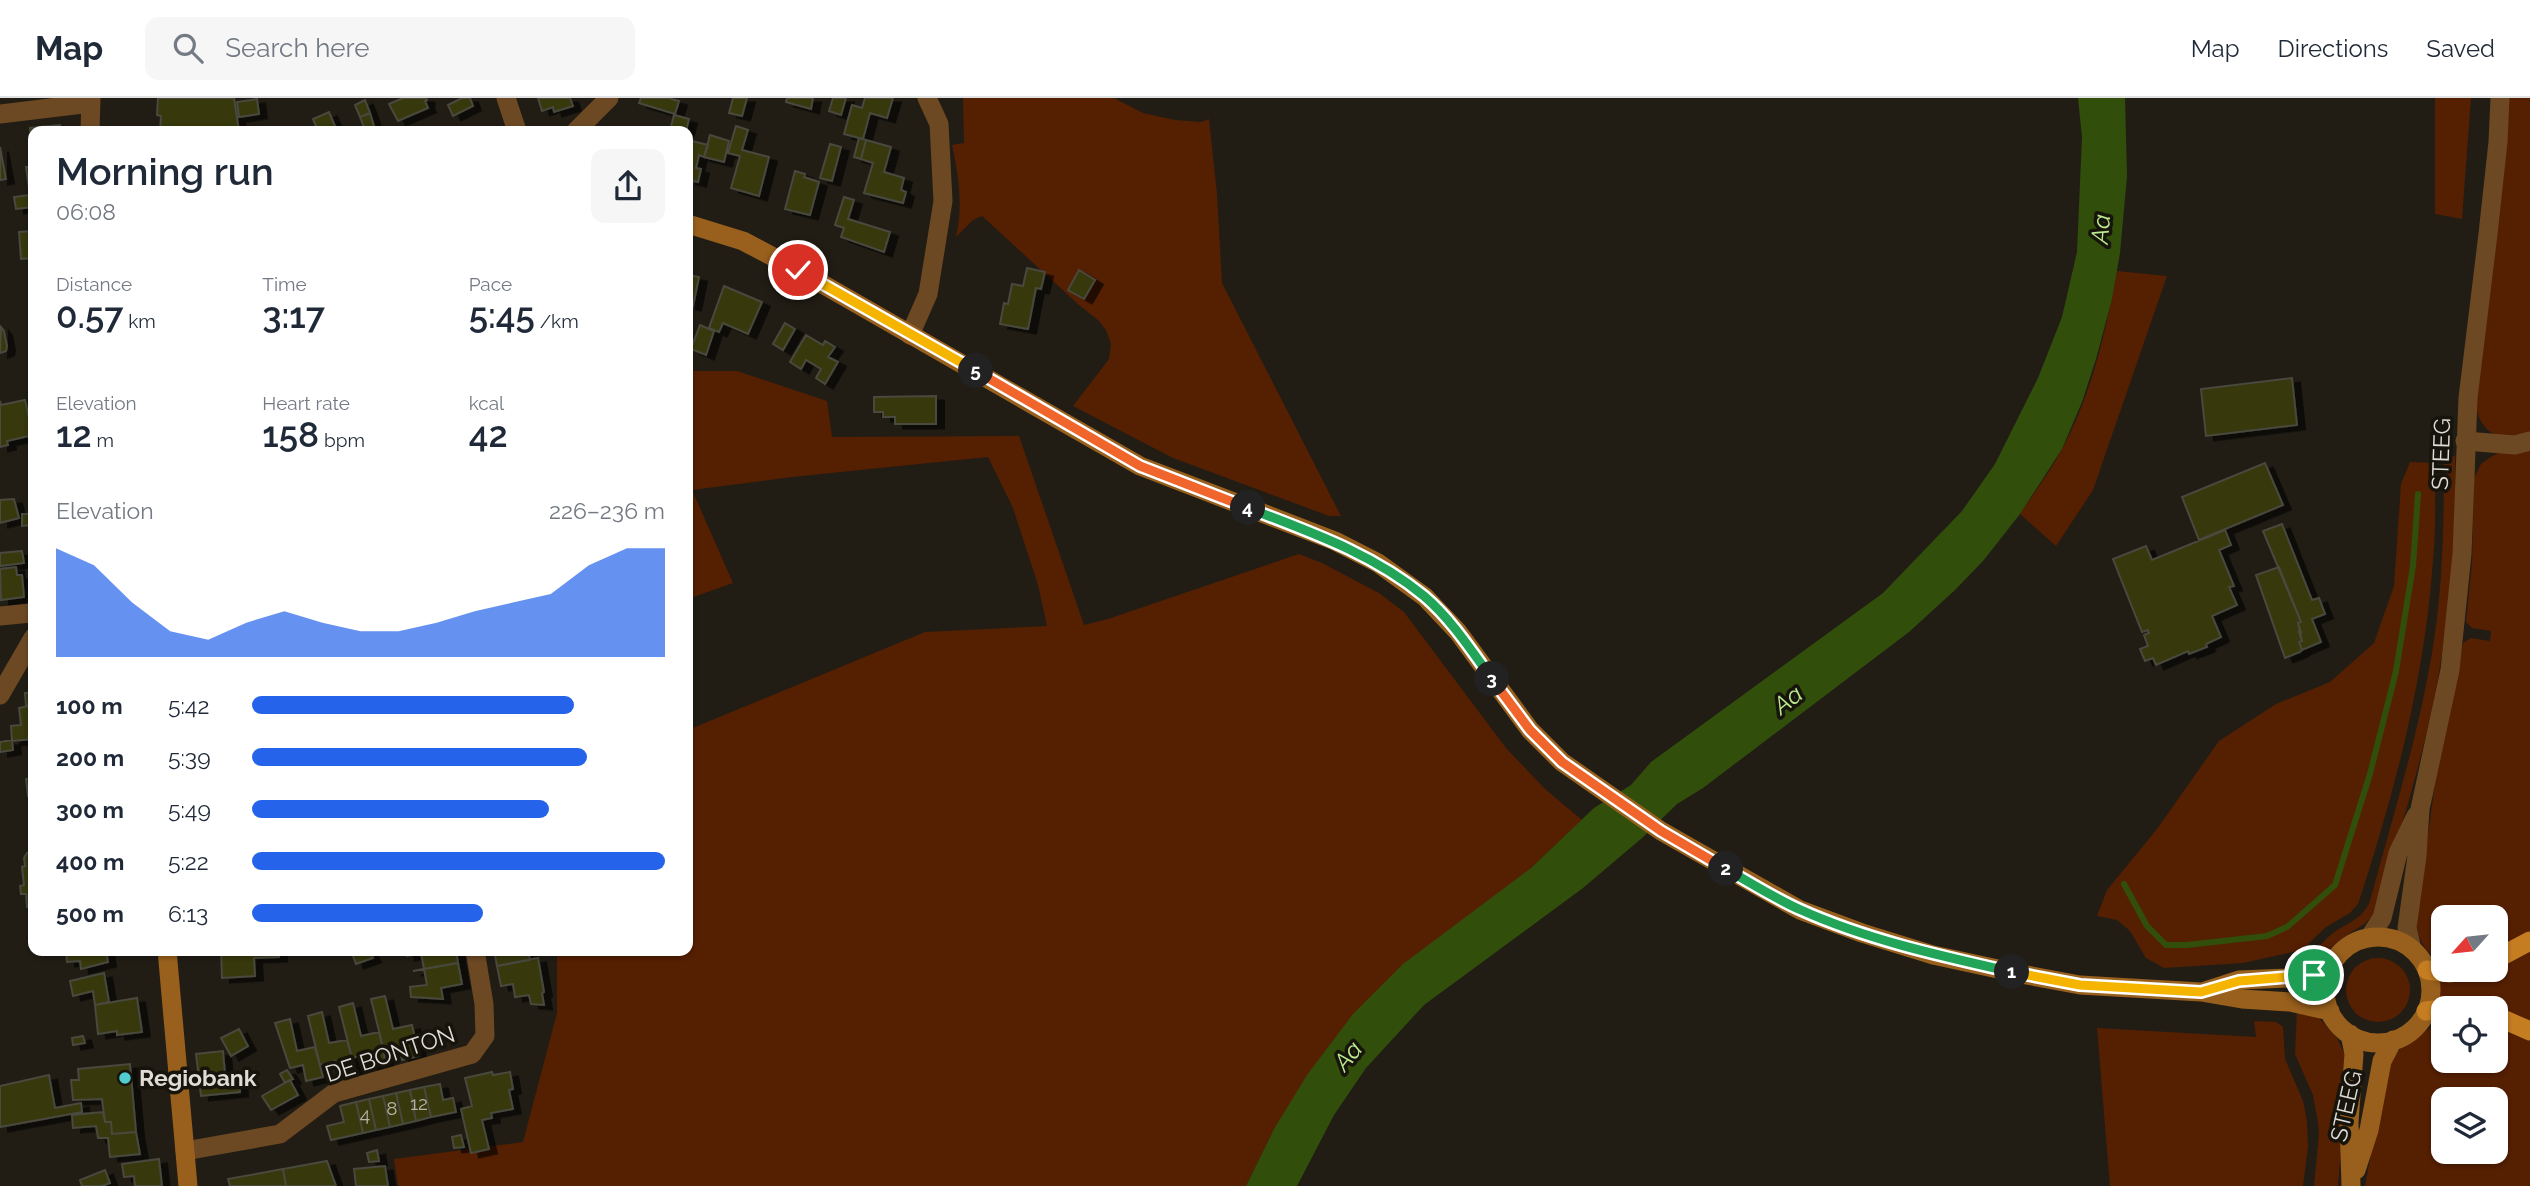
<!DOCTYPE html>
<html lang="en">
<head>
<meta charset="utf-8">
<style>
	body { margin:0; font-family:Raleway,sans-serif; background:#f6f6f7; color:#1f2937; height:100vh; display:flex; flex-direction:column; font-size:26px; white-space:nowrap }
	* { box-sizing:border-box; margin:0 }
	p { font-size:23px; color:#747a83 }
	.icon { flex:none; width:38px; height:38px; fill:none; stroke:currentColor; stroke-width:2; stroke-linecap:round; stroke-linejoin:round }
	.map { position:relative; flex:1; overflow:hidden }
	.drawer { position:absolute; left:28px; top:28px; width:665px; height:830px; display:flex; flex-direction:column; background:#fff; border-radius:14px; box-shadow:0 2px 5px #0004 }
	.drawer>* { flex:none }
	.needle { width:46px; rotate:243deg }
	.buttons { position:absolute; left:2431px; top:807px; display:grid; gap:14px }
	.buttons a { display:grid; place-items:center; width:77px; height:77px; border-radius:14px; background:#fff; box-shadow:0 2px 5px #0004; font-size:35px }
	.pin { position:absolute; display:grid; place-items:center; width:60px; height:60px; color:#fff; margin:-30px; border:4px solid #fff; border-radius:50%; box-shadow:0 2px 7px #0007 }
	.km { position:absolute; width:35px; height:35px; margin:-18px; border-radius:50%; background:#222; color:#fff; font-size:19px; line-height:35px; text-align:center }
	.round { display:grid; place-items:center; flex:none; width:74px; height:74px; border-radius:14px; background:#f6f6f7 }
	.summary { display:flex; align-items:center; justify-content:space-between; height:119px; padding:0 28px }
	h1 { font-size:38px; font-weight:600; line-height:52px }
	.stats { display:grid; grid-template-columns:repeat(3,1fr); gap:10px; height:119px; padding:7px 28px }
	.stats div { display:grid; align-content:center }
	.stats b { font-size:35px; font-weight:600 }
	.stats small { font-size:19px; font-weight:400 }
	.stats p { font-size:19px }
	.chart { height:196px; padding:14px 28px }
	.chart p { display:flex; justify-content:space-between }
	.chart svg { width:100%; height:126px; margin-top:7px; fill:#2563eb; opacity:.7 }
	ul { padding:0 28px; list-style:none; font-size:23px }
	li { display:grid; grid-template-columns:112px 84px 1fr; align-items:center; height:52px }
	li i { height:18px; border-radius:9px; background:#2563eb }
	header { display:flex; align-items:center; gap:42px; box-sizing:border-box; height:98px; padding:0 35px; background:#fff; border-bottom:2px solid #e0e1e3 }
	header strong { font-size:33px }
	nav { display:flex; gap:38px; margin-inline-start:auto; font-size:24px }
	.search { width:490px; height:63px; background:#f6f6f7; display:flex; align-items:center; gap:18px; box-sizing:border-box; padding:0 24px; border-radius:14px; color:#747a83; font-size:26px }
	.map>svg:first-child { display:block }
	.green { fill:#551f02; fill-rule:evenodd }
	.water { fill:#314f0b }
	.lines { fill:none; stroke-linecap:round; stroke-linejoin:round }
	.stream { stroke:#314f0b; stroke-width:6 }
	.building { fill:#37380f; stroke:#48483e; stroke-width:2; filter:url(#shadow) }
	.minor { stroke:#6c4923; stroke-width:19 }
	.tertiary { stroke:#6c4923; stroke-width:19 }
	.secondary { stroke:#99601d; stroke-width:19 }
	.trunk { stroke:#c57d22; stroke-width:19 }
	.split-1-casing { stroke:#fff; stroke-width:14 }
	.split-2-casing { stroke:#fff; stroke-width:14 }
	.split-3-casing { stroke:#fff; stroke-width:14 }
	.split-4-casing { stroke:#fff; stroke-width:14 }
	.split-5-casing { stroke:#fff; stroke-width:14 }
	.split-6-casing { stroke:#fff; stroke-width:14 }
	.split-1 { stroke:#f5b400; stroke-width:9 }
	.split-2 { stroke:#22a559; stroke-width:9 }
	.split-3 { stroke:#f0652b; stroke-width:9 }
	.split-4 { stroke:#22a559; stroke-width:9 }
	.split-5 { stroke:#f0652b; stroke-width:9 }
	.split-6 { stroke:#f5b400; stroke-width:9 }
	.poi-dot { fill:#52cdcf; stroke:#17140c; stroke-width:2.5 }
	.labels { text-anchor:middle; stroke-width:7; stroke-linejoin:round; paint-order:stroke }
	.number-label { font-size:19px; fill:#b5b3a5 }
	.street-label { font-size:23px; fill:#dfdcd7; stroke:#17140c }
	.poi-label { font-size:23px; font-weight:bold; fill:#dfdcd7; stroke:#17140c; text-anchor:start }
	.water-label { font-size:24px; font-style:italic; fill:#bcec90; stroke:#17140c }
</style>
</head>
<body>
<header>
<strong>Map</strong>
<div class="search"><svg class="icon" aria-label="search" viewBox="0 0 24 24"><circle cx="10" cy="10" r="6"/><path d="M15 15l6 6"/></svg>Search here</div>
<nav><a>Map</a><a>Directions</a><a>Saved</a></nav>
</header>
<div class="map">
<svg width="2530" height="1088" viewBox="0 0 2530 1088">
	<defs>
		<filter id="shadow"><feDropShadow dx="8" dy="4.5" stdDeviation="0" flood-color="#0009"/></filter>
	</defs>
	<rect width="100%" height="100%" fill="#211d15"/>
	<path class="green" d="M963 0H1114L1143 15 1175 22 1201 24 1209 21 1217 96 1222 185 1341 418H1329L1173 360 1073 308 1109 261 1111 246 1106 232 1099 223 1079 207 982 118 973 122 956 139C963 108 959 78 952 47L964 45Z
		M2435 0H2471L2462 121 2435 116Z
		M2509 0H2530V337L2499 339C2478 328 2476 316 2476 294Z
		M2117 173 2167 178 2093 392 2056 448 2020 416C2034 395 2049 375 2061 353 2091 299 2106 233 2117 173Z
		M688 273H737L827 303 832 339 1019 338 1084 527 1108 521 1299 456 1322 465 1379 495 1404 514 1506 650 1545 691 1582 722 1531 770 1274 1031 1246 1088H398L394 1061 523 1044 557 915V858L560 852H688V632L925 534 1047 528 1038 487 1013 410 988 359 792 379 692 392 733 485 688 501Z
		M2530 351V834L2496 853V819H2443V863C2426 857 2418 842 2416 824L2435 686 2463 545 2471 540 2490 543 2491 533 2472 530 2466 524 2472 465 2474 380 2481 366 2492 358 2499 355Z
		M2444 358H2455C2456 433 2451 507 2438 580 2424 659 2399 735 2377 812 2364 830 2359 828 2343 840 2326 852 2318 867 2297 871L2299 864C2315 857 2320 845 2333 835 2347 825 2363 821 2370 803 2392 721 2418 639 2432 555 2443 490 2444 424 2444 358Z
		M2410 364 2435 365C2435 397 2436 430 2433 462 2425 579 2395 694 2358 806L2350 815 2326 829 2302 852 2243 865 2164 870 2146 860 2130 833 2117 822 2097 818 2107 792 2157 731 2219 643 2276 606 2330 584 2374 545 2394 488 2401 386Z
		M2530 852V924L2482 905 2439 899V884L2496 872Z
		M2346 892a32 32 0 1 1 64 0a32 32 0 1 1-64 0Z
		M2297 912 2319 920 2337 940 2345 957 2343 1026 2338 1088H2314L2319 1036 2318 1024 2313 997 2295 956Z
		M2443 921V962H2496V925L2530 943V1088H2365L2387 969 2398 953ZM2443 1001H2496V1054H2443Z
		M2254 923 2276 924 2283 929 2285 961 2303 1003 2307 1023 2308 1049 2303 1088H2110L2097 930 2256 939Z"/>
	<path class="water" d="M2078 0H2125L2127 78 2120 155 2112 201 2096 261 2082 304 2062 351 2020 416 1983 463 1955 492 1909 534 1703 690 1677 706 1642 740 1583 790 1424 907 1366 970 1334 1017 1297 1088H1246L1274 1031 1307 977 1353 916 1403 866 1531 770 1594 710 1631 687 1651 664 1883 495 1962 413 1995 366 2038 280 2062 219 2077 154 2082 39Z"/>
	<g class="lines">
		<path class="stream" d="M2124 786 2147 828 2166 847H2187L2267 838 2287 829 2335 787 2370 676 2396 573 2413 468 2418 396"/>
	</g>
	<path class="building" d="M158 0H234L239 33H160L161 18 157 17Z
		M403 0H426L427 2 425 3 428 10 398 23 389 6Z
		M462 0H470L473 8 453 18 448 7Z
		M538 0H570L573 8 554 14 553 9 542 13Z
		M641 0H668L679 3 675 16 639 5Z
		M733 0H747L742 18 729 15Z
		M787 0H813L811 11 786 4Z
		M833 0H846L841 17 829 13Z
		M865 0H893L887 20 870 15 863 41 844 36 852 7 862 10Z
		M257 1 259 16 239 19 237 4Z
		M365 2 370 15 360 19 355 7Z
		M329 14 337 33H318L313 21Z
		M370 15 374 28 365 32 360 19Z
		M674 17 689 21 686 33H670Z
		M60 27 61 33H33V58L30 30Z
		M736 28 748 32 742 52 769 59 759 98 731 90 740 58 728 55Z
		M710 37 729 43 724 64 704 59Z
		M859 40 866 42 861 61 854 59Z
		M688 42 708 47 704 59 699 57 696 70 701 71 698 84 688 82Z
		M866 42 891 49 884 74 904 80 901 92 906 94 903 105 864 95 873 65 861 61Z
		M830 46 841 49 832 83 820 80Z
		M0 49 6 81 0 82Z
		M26 69H33V109L16 111 14 99 30 97Z
		M795 73 805 76 804 79 819 84 810 117 785 111Z
		M844 99 854 102 848 121 890 134 884 154 841 139 844 130 835 127Z
		M33 133V160L21 161 19 134Z
		M1027 170 1045 174 1041 191 1036 190 1028 231 1000 226 1004 205 1008 206 1012 186 1023 188Z
		M1079 172 1095 182 1084 201 1068 192Z
		M688 177 699 179 693 208 688 207Z
		M724 188 762 204 748 236 723 225 719 234 709 230Z
		M785 225 795 231 783 252 773 246Z
		M700 227 714 233 706 257 691 251Z
		M1 229 4 233 7 248 6 253 0 255Z
		M806 237 823 247 825 243 835 249 828 259 838 264 825 286 816 280 821 271 806 262 801 271 790 264Z
		M2292 280 2297 327 2206 338 2201 291Z
		M936 298V326H895V319H883V314H874V299Z
		M25 302 33 337 7 343 8 347 0 349V303L1 307Z
		M2265 365 2283 407 2199 442 2182 399Z
		M14 401 19 420 0 425V402Z
		M22 416H33V427L22 428Z
		M2282 426 2312 502 2319 500 2325 516 2312 521 2321 544 2302 552 2299 544 2302 543 2299 534H2301L2298 525 2301 524 2263 433Z
		M2225 432 2231 447 2219 452 2234 488 2229 489 2237 507 2212 518 2221 539 2206 546 2207 549 2189 556 2188 553 2156 567 2153 560 2145 563 2140 551 2148 548 2144 537 2149 535 2148 532 2142 534 2113 461 2146 448 2152 462Z
		M22 453 24 465 0 468V455Z
		M16 469 17 477H22L24 499 1 502 0 471Z
		M2279 469 2301 524 2298 525 2302 543 2299 544 2302 552 2300 554 2285 560 2256 477Z
		M25 595H33V607L26 608Z
		M33 607V641L12 643 11 628 21 627 19 610Z
		M12 642 13 652 0 654V644Z
		M33 680V697L28 698 26 681Z
		M33 754V809H27L26 796H21L20 788 24 787 22 769 25 768 24 760 27 755Z
		M66 852H106L108 864 81 871 80 863 67 864Z
		M279 852V859L254 860 255 878 222 880 221 852Z
		M369 852 373 860 356 866 353 858Z
		M406 852H456L458 865 413 873 424 871 421 855 407 858Z
		M494 852H528L530 862 497 868Z
		M538 860 544 894 542 895 544 907 531 906 529 897 515 899 513 886 501 888 497 868Z
		M458 865 462 886 441 890 443 901 411 899 410 889 427 887 424 871 413 873Z
		M104 875 109 904 95 907 93 893 73 898 70 883Z
		M385 898 393 931 412 927 419 958 402 962 399 949 384 953 371 901Z
		M137 900 142 934 117 937V933L98 936 95 907Z
		M353 905 361 938 379 934 386 965 370 969 367 956 352 960 339 909Z
		M322 914 329 945 347 942 355 972 338 976 335 963 320 967 308 918Z
		M290 921 297 953 315 949 323 979 306 983 303 967 290 970 275 925Z
		M239 931 248 948 231 958 221 940Z
		M83 938 85 945 73 947 72 940Z
		M223 953 225 976 239 974 240 994 201 998 196 956Z
		M130 966 136 1034 112 1036 111 1024H105L102 1001 73 1002 71 982H79L78 971Z
		M287 972 293 981 285 985 280 976Z
		M492 974 493 977 510 974 513 991 509 992 513 1011 491 1015 492 1020 482 1022 489 1051 471 1055 461 1011 472 1008 465 980Z
		M49 977 55 1010 81 1005 82 1014 0 1029V988Z
		M290 982 298 997 271 1012 262 998Z
		M440 986 443 1002 453 1000 456 1014 431 1019 424 989Z
		M424 989 431 1019 416 1023 410 992Z
		M410 992 416 1023 403 1026 396 995Z
		M396 995 403 1026 390 1029 383 998Z
		M383 998 390 1029 376 1032 369 1001Z
		M369 1001 376 1032 363 1035 356 1004Z
		M356 1004 363 1035 331 1042 327 1028 344 1024 340 1008Z
		M103 1014 105 1024H111L112 1036 136 1034 140 1056 110 1059 108 1040H98L96 1028 73 1030 72 1017Z
		M461 1037 464 1049 454 1050 452 1039Z
		M377 1052 379 1063 369 1064 367 1055Z
		M159 1061 162 1088H135L134 1078 124 1079 122 1066Z
		M327 1063 336 1088H286L283 1071Z
		M385 1068 388 1088H356L354 1071Z
		M283 1071 286 1088H230L228 1081Z
		M105 1072 110 1085 102 1088H82L80 1082Z"/>
	<g class="lines">
		<path class="minor" d="M506 0 517 33
			M576 33 609 0
			M910 237 928 196 943 103 939 26 927 0
			M2465 343 2515 347 2530 343
			M0 518 31 515
			M0 597 33 540
			M185 1053 280 1036 334 995 472 956 485 938 484 906 475 852"/>
		<path class="tertiary" d="M0 16 91 5
			M90 33 91 0
			M2369 840 2382 820 2398 755 2416 718
			M2412 851 2407 830 2417 758 2420 711 2450 572 2462 456 2468 300 2488 136 2498 44 2500 0"/>
		<path class="secondary" d="M688 126 743 143 798 172 1140 368 1335 443 1378 465 1425 499 1458 534 1530 632 1562 664 1661 733 1800 812 1862 835 1933 857 2021 876 2080 887 2201 894 2242 901 2290 904 2330 913
			M2325 892a53 53 0 1 1 106 0a53 53 0 1 1-106 0Z
			M167 852 188 1088
			M2205 893 2239 882 2290 880 2329 872
			M2350 936 2354 956 2349 1024 2351 1088
			M2356 1072 2369 1032 2382 963 2393 942"/>
		<path class="trunk" d="M2496 861 2530 843
			M2427 872 2450 875 2466 872
			M2426 913 2443 911
			M2496 918 2530 933"/>
	</g>
	<g class="lines">
		<defs>
			<path id="split-1" d="M2012 874 2080 887 2201 894 2239 883 2314 877"/>
			<path id="split-2" d="M1726 771C1751 785 1776 801 1801 812 1868 842 1941 858 2012 874"/>
			<path id="split-3" d="M1492 581 1530 632 1562 664 1661 733 1726 771"/>
			<path id="split-4" d="M1248 410C1310 434 1372 455 1424 498 1451 521 1471 552 1492 581"/>
			<path id="split-5" d="M976 273 1140 368 1248 410"/>
			<path id="split-6" d="M798 172 976 273"/>
		</defs>
		<use href="#split-1" class="split-1-casing"/>
		<use href="#split-2" class="split-2-casing"/>
		<use href="#split-3" class="split-3-casing"/>
		<use href="#split-4" class="split-4-casing"/>
		<use href="#split-5" class="split-5-casing"/>
		<use href="#split-6" class="split-6-casing"/>
		<use href="#split-1" class="split-1"/>
		<use href="#split-2" class="split-2"/>
		<use href="#split-3" class="split-3"/>
		<use href="#split-4" class="split-4"/>
		<use href="#split-5" class="split-5"/>
		<use href="#split-6" class="split-6"/>
	</g>
	<circle class="poi-dot" cx="125" cy="980" r="7"/>
	<g class="labels">
		<g class="number-label">
			<text x="419" y="1012">12</text>
			<text x="392" y="1017">8</text>
			<text x="365" y="1023">4</text>
		</g>
		<g class="street-label">
			<text transform="translate(2441 356) rotate(-88)" y="8">STEEG</text>
			<text transform="translate(390 956) rotate(-18)" y="8">DE BONTON</text>
			<text transform="translate(2346 1008) rotate(-77)" y="8">STEEG</text>
		</g>
		<g class="poi-label">
			<text x="139" y="988">Regiobank</text>
		</g>
		<g class="water-label">
			<text transform="translate(2101 131) rotate(-85)" y="8">Aa</text>
			<text transform="translate(1788 602) rotate(-38)" y="8">Aa</text>
			<text transform="translate(1348 958) rotate(-51)" y="8">Aa</text>
		</g>
	</g>
</svg>
<div class="buttons">
<a><svg class="needle" viewBox="-14 -14 28 28"><path d="M0-13l5 13h-10z" fill="#e53935"/><path d="M0 13l5-13h-10z" fill="#747a83"/></svg></a>
<a><svg class="icon" aria-label="locate" viewBox="0 0 24 24"><circle cx="12" cy="12" r="6"/><path d="M12 2v4M12 18v4M2 12h4M18 12h4"/></svg></a>
<a><svg class="icon" aria-label="layers" viewBox="0 0 24 24"><path d="M12 4l9 5-9 5-9-5zM3 14l9 5 9-5"/></svg></a>
</div>
<div class="pin" style="left:2314px;top:877px;background:#1e9e55"><svg class="icon" aria-label="arrive" viewBox="0 0 24 24"><path d="M6 21V4h12l-3 4 3 4H6"/></svg></div>
<div class="pin" style="left:798px;top:172px;background:#d93025"><svg class="icon" aria-label="check" viewBox="0 0 24 24"><path d="M5 12l5 5 9-10"/></svg></div>
<b class="km" style="left:2012px;top:874px">1</b>
<b class="km" style="left:1726px;top:771px">2</b>
<b class="km" style="left:1492px;top:581px">3</b>
<b class="km" style="left:1248px;top:410px">4</b>
<b class="km" style="left:976px;top:273px">5</b>
<section class="drawer">
<div class="summary"><div><h1>Morning run</h1><p>06:08</p></div><a class="round"><svg class="icon" aria-label="share" viewBox="0 0 24 24"><path d="M12 15V3M7 8l5-5 5 5M5 13v7h14v-7"/></svg></a></div>
<div class="stats">
<div><p>Distance</p><b>0.57<small> km</small></b></div>
<div><p>Time</p><b>3:17</b></div>
<div><p>Pace</p><b>5:45<small> /km</small></b></div>
</div>
<div class="stats">
<div><p>Elevation</p><b>12<small> m</small></b></div>
<div><p>Heart rate</p><b>158<small> bpm</small></b></div>
<div><p>kcal</p><b>42</b></div>
</div>
<div class="chart"><p><span>Elevation</span>226–236 m</p>
<svg viewBox="0 0 160 44" preserveAspectRatio="none"><path d="M0 44V6L10 12L20 25L30 35L40 38L50 32L60 28L70 32L80 35L90 35L100 32L110 28L120 25L130 22L140 12L150 6L160 6V44z"/></svg>
</div>
<ul>
<li><b>100 m</b>5:42<i style="width:78%"></i></li>
<li><b>200 m</b>5:39<i style="width:81%"></i></li>
<li><b>300 m</b>5:49<i style="width:72%"></i></li>
<li><b>400 m</b>5:22<i style="width:100%"></i></li>
<li><b>500 m</b>6:13<i style="width:56%"></i></li>
</ul>
</section>
</div>
</body>
</html>
